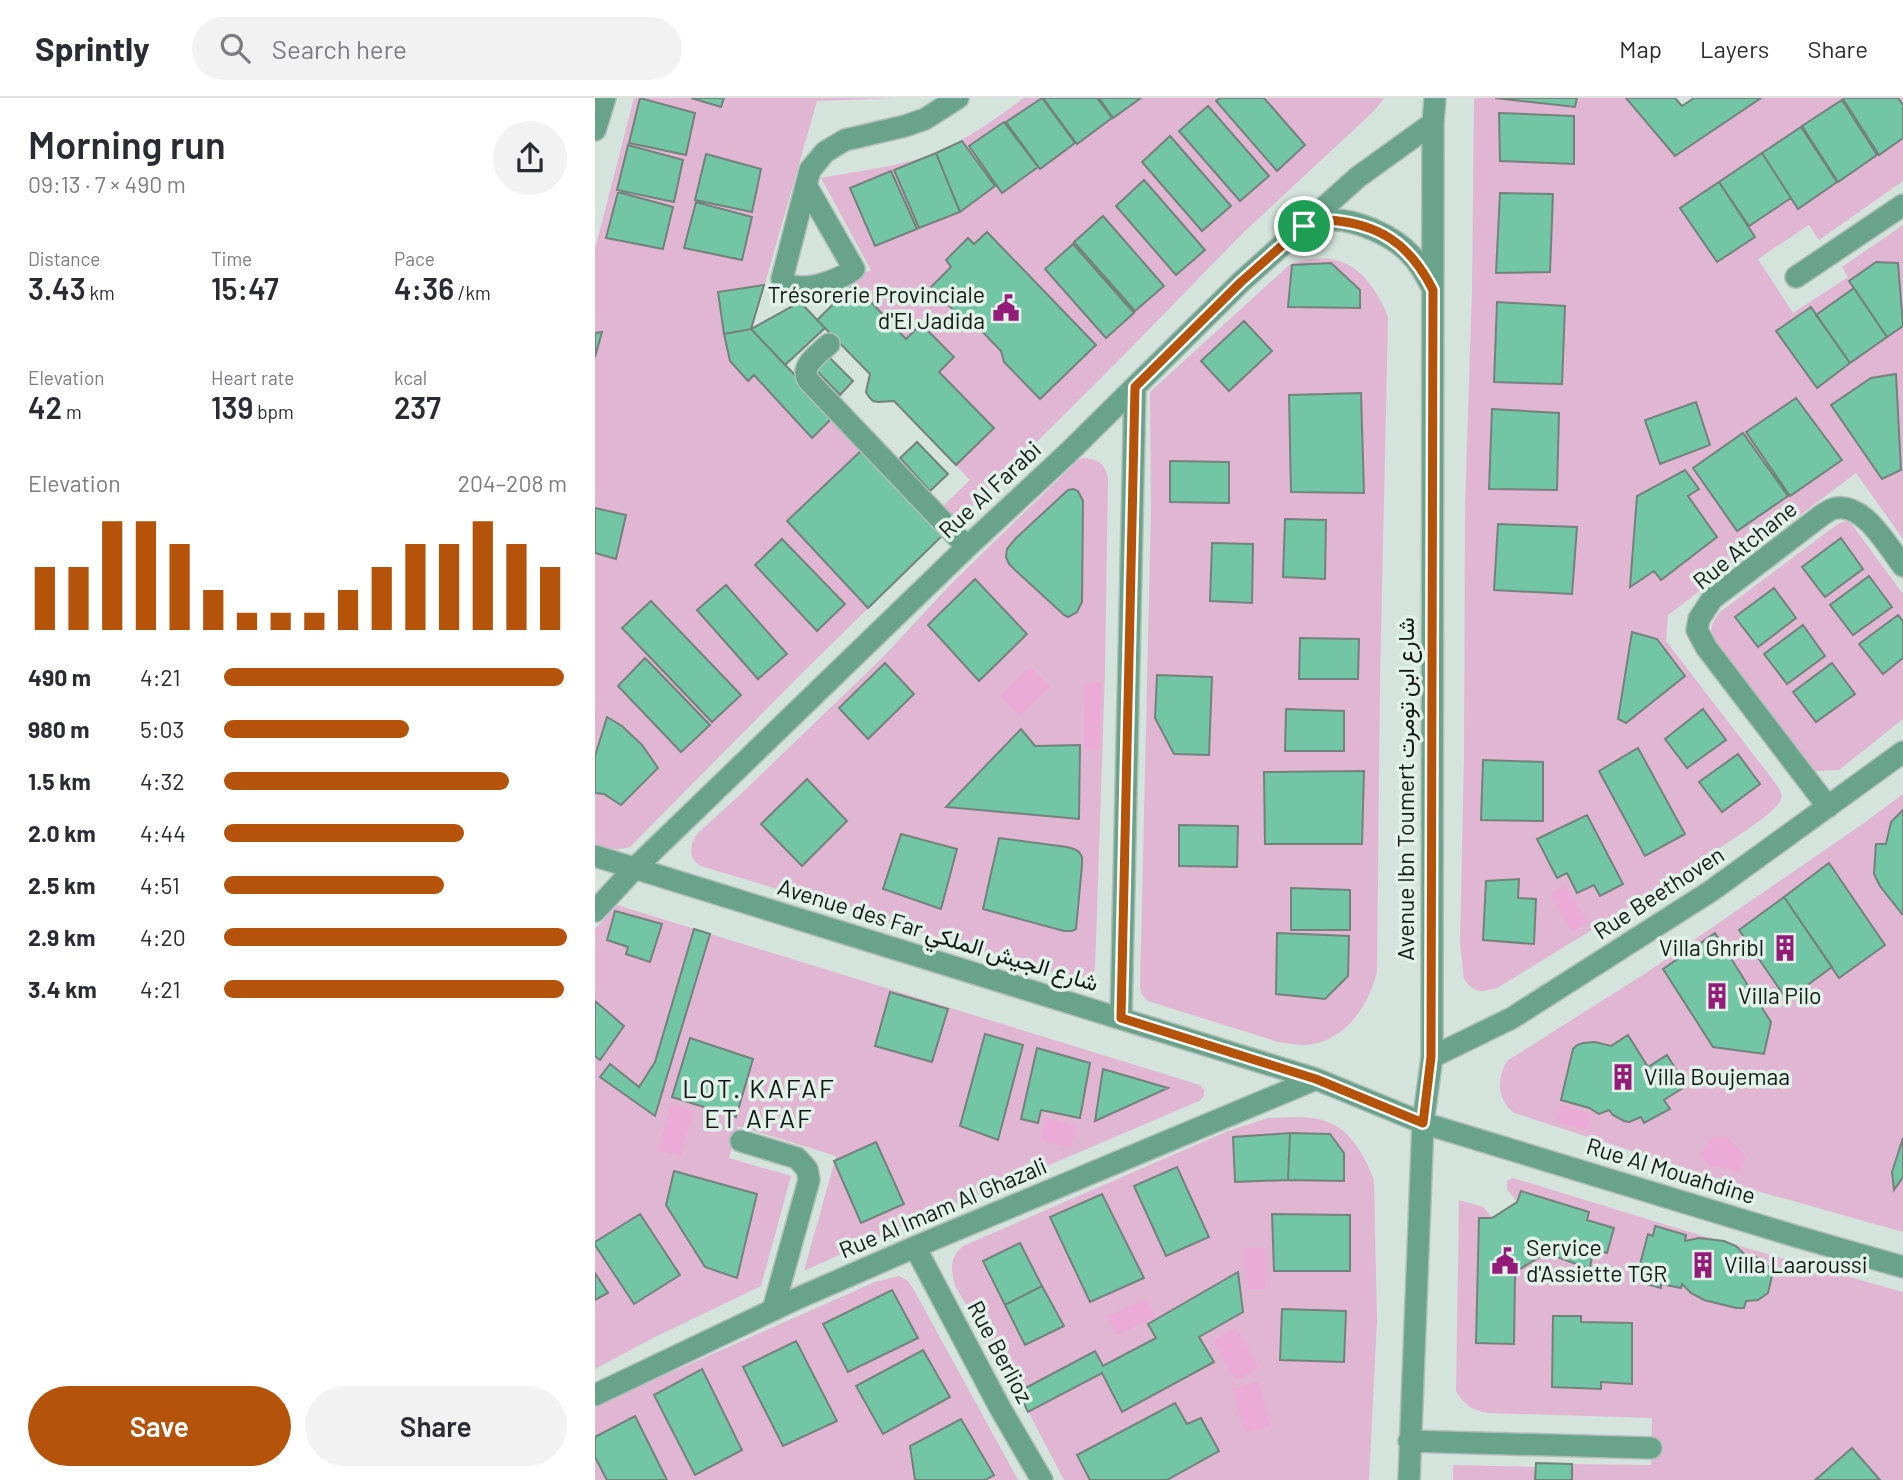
<!DOCTYPE html>
<html lang="en">
<head>
<meta charset="utf-8">
<style>
	body { margin:0; font-family:Barlow,Vazirmatn,sans-serif; background:#f2f2f3; color:#2b2b33; height:100vh; display:flex; flex-direction:column; font-size:26px; white-space:nowrap }
	* { box-sizing:border-box; margin:0 }
	p { font-size:23px; color:#7c7c81 }
	.icon { flex:none; width:38px; height:38px; fill:none; stroke:currentColor; stroke-width:2; stroke-linecap:round; stroke-linejoin:round }
	.map { position:relative; flex:1; overflow:hidden }
	.panel { display:flex; flex-direction:column; background:#fff; width:595px }
	.panel>* { flex:none }
	.pin { position:absolute; display:grid; place-items:center; width:60px; height:60px; color:#fff; margin:-30px; border:4px solid #fff; border-radius:50%; box-shadow:0 2px 7px #0007 }
	.round { display:grid; place-items:center; flex:none; width:74px; height:74px; border-radius:37px; background:#f2f2f3 }
	.headline { display:flex; align-items:center; justify-content:space-between; height:119px; padding:0 28px }
	h1 { font-size:38px; font-weight:600; line-height:52px }
	.figures { display:grid; grid-template-columns:repeat(3,1fr); gap:10px; height:119px; padding:7px 28px }
	.figures div { display:grid; align-content:center }
	.figures b { font-size:30px; font-weight:600 }
	.figures small { font-size:19px; font-weight:400 }
	.figures p { font-size:19px }
	.chart { height:196px; padding:14px 28px }
	.chart p { display:flex; justify-content:space-between }
	.chart svg { width:100%; height:126px; margin-top:7px; stroke:#b45309; stroke-width:6 }
	.cta { display:flex; gap:14px; margin-top:auto; padding:14px 28px }
	.cta a { flex:1; height:80px; border-radius:42px; background:#b45309; color:#fff; font-size:28px; font-weight:600; line-height:80px; text-align:center }
	.cta a+a { background:#f2f2f3; color:#2b2b33 }
	ul { padding:0 28px; list-style:none; font-size:23px }
	li { display:grid; grid-template-columns:112px 84px 1fr; align-items:center; height:52px }
	li i { height:18px; border-radius:9px; background:#b45309 }
	header { display:flex; align-items:center; gap:42px; box-sizing:border-box; height:98px; padding:0 35px; background:#fff; border-bottom:2px solid #e1e1e2 }
	header strong { font-size:33px }
	nav { display:flex; gap:38px; margin-inline-start:auto; font-size:24px }
	.search { width:490px; height:63px; background:#f2f2f3; display:flex; align-items:center; gap:18px; box-sizing:border-box; padding:0 24px; border-radius:38px; color:#7c7c81; font-size:26px }
	main { display:flex; flex:1; min-height:0 }
	.map>svg:first-child { display:block }
	.green { fill:#e1b6d2 }
	.water { fill:#ecaad6 }
	.building { fill:#72c5a5; stroke:#74827c; stroke-width:2 }
	.lines { fill:none; stroke-linecap:round; stroke-linejoin:round }
	.minor-casing { stroke:#b1beb8; stroke-width:24 }
	.minor { stroke:#69a38b; stroke-width:21 }
	.route-casing { stroke:#fff; stroke-width:14 }
	.route { stroke:#b45309; stroke-width:9 }
	.labels { text-anchor:middle; stroke-width:7; stroke-linejoin:round; paint-order:stroke }
	.poi-label { font-size:23px; fill:#131816; stroke:#e1f0e9; text-anchor:start }
	.street-label { font-size:23px; fill:#131816; stroke:#e1f0e9 }
	.quarter-label { font-size:26px; letter-spacing:2px; fill:#131816; stroke:#e1f0e9 }
</style>
</head>
<body>
<header>
<strong>Sprintly</strong>
<div class="search"><svg class="icon" aria-label="search" viewBox="0 0 24 24"><circle cx="10" cy="10" r="6"/><path d="M15 15l6 6"/></svg>Search here</div>
<nav><a>Map</a><a>Layers</a><a>Share</a></nav>
</header>
<main>
<section class="panel">
<div class="headline"><div><h1>Morning run</h1><p>09:13 · 7 × 490 m</p></div><a class="round"><svg class="icon" aria-label="share" viewBox="0 0 24 24"><path d="M12 15V3M7 8l5-5 5 5M5 13v7h14v-7"/></svg></a></div>
<div class="figures">
<div><p>Distance</p><b>3.43<small> km</small></b></div>
<div><p>Time</p><b>15:47</b></div>
<div><p>Pace</p><b>4:36<small> /km</small></b></div>
</div>
<div class="figures">
<div><p>Elevation</p><b>42<small> m</small></b></div>
<div><p>Heart rate</p><b>139<small> bpm</small></b></div>
<div><p>kcal</p><b>237</b></div>
</div>
<div class="chart"><p><span>Elevation</span>204–208 m</p>
<svg viewBox="0 0 160 44" preserveAspectRatio="none"><path d="M5 44V22M15 44V22M25 44V6M35 44V6M45 44V14M55 44V30M65 44V38M75 44V38M85 44V38M95 44V30M105 44V22M115 44V14M125 44V14M135 44V6M145 44V14M155 44V22"/></svg>
</div>
<ul>
<li><b>490 m</b>4:21<i style="width:99%"></i></li>
<li><b>980 m</b>5:03<i style="width:54%"></i></li>
<li><b>1.5 km</b>4:32<i style="width:83%"></i></li>
<li><b>2.0 km</b>4:44<i style="width:70%"></i></li>
<li><b>2.5 km</b>4:51<i style="width:64%"></i></li>
<li><b>2.9 km</b>4:20<i style="width:100%"></i></li>
<li><b>3.4 km</b>4:21<i style="width:99%"></i></li>
</ul>
<div class="cta"><a>Save</a><a>Share</a></div>
</section>
<div class="map">
<svg width="1308" height="1382" viewBox="0 0 1308 1382">
	<rect width="100%" height="100%" fill="#d4e3dc"/>
	<path class="green" d="M39 0H300L222 3 157 231 350 435 210 572 35 749C22 753 13 751 0 746V151Z
		M429 0H789L778 14 648 135 523 263 358 427 343 413 375 382 361 367 398 330 344 274 358 259 327 226 311 241 259 186 256 180 276 172 226 80C262 73 310 68 342 54 374 41 401 20 429 0Z
		M879 0H900L980 9 982 0H1031L1080 58 1166 0H1308V83L1224 142 1214 127 1163 161 1198 215 1253 179 1247 169 1308 127V441L1261 375 1073 517 1071 543 1181 686C1185 692 1189 698 1184 705 1174 719 1135 743 1120 753 1049 801 975 845 902 890 886 894 880 896 869 881L865 846 869 656 870 409 877 191Z
		M718 161C723 161 730 160 735 161 765 165 783 193 793 219L785 581 782 873C774 908 750 944 711 947 701 947 692 945 683 944L553 903 547 897 545 889 556 411 555 294 693 168 700 164Z
		M488 360C503 361 510 365 513 380L510 574 500 872 498 876 489 882 477 880 106 768C93 760 94 747 102 736L149 693 287 560 356 486 483 362Z
		M1249 423 1254 424 1258 428 1308 496V621L1244 672 1221 673 1213 668 1117 539C1115 528 1118 523 1125 514L1240 428Z
		M1308 696V1134L1155 1091 919 1015C902 1001 901 982 912 963L1051 875 1269 725Z
		M22 807 605 987 609 992V998L604 1003 403 1089 321 1122 209 1173 241 1058 143 1028 134 1060 196 1078 166 1188 58 1240 0 1271V831Z
		M696 1019C708 1019 719 1019 730 1023 756 1031 770 1059 779 1082L782 1222 774 1382H469L423 1294 360 1188C356 1171 354 1160 368 1148L633 1033 673 1020Z
		M918 1080 1101 1136 1308 1194V1382H977V1366L1056 1367 1057 1320 892 1315C877 1312 869 1307 861 1293L864 1102 888 1109 897 1119 922 1104 912 1091V1083Z
		M304 1178 313 1183 319 1192 423 1382H0V1308L280 1184Z
		M858 1367 940 1369V1382H858Z"/>
	<path class="water" d="M435 569 455 589 425 618 405 598Z
		M490 585H506L504 651H489Z
		M970 787 992 824 977 834 956 796Z
		M77 1006 99 1013 85 1058 63 1052Z
		M966 1007 996 1016 992 1032 962 1023Z
		M451 1020 482 1028 476 1050 446 1043Z
		M1131 1038 1151 1059 1145 1074 1113 1067 1105 1057 1117 1040Z
		M650 1150H670L671 1191H652Z
		M552 1201 561 1219 521 1237 512 1218Z
		M641 1230 664 1270 641 1282 618 1243Z
		M663 1284 675 1328 650 1335 638 1291Z"/>
	<path class="building" d="M45 0 100 15 91 57 34 45Z
		M96 0H129L126 9Z
		M447 0 480 45 445 71 411 24Z
		M448 0H502L517 20 482 46Z
		M504 0H546L518 20Z
		M625 0H669L710 47 682 73 621 3Z
		M900 0H982L980 9Z
		M1031 0H1080L1087 8 1099 0H1166L1080 58Z
		M1249 0H1303L1308 7V40L1284 57 1248 1Z
		M1247 2 1282 57 1243 84 1207 28Z
		M613 8 674 78 645 103 584 33Z
		M904 15 979 18V66L905 63Z
		M409 24 443 69 407 95 374 48Z
		M1206 29 1242 84 1203 111 1167 55Z
		M575 38 636 108 607 133 547 64Z
		M367 43 400 88 365 114 341 55Z
		M33 47 88 62 79 104 22 92Z
		M341 55 365 114 324 130 299 72Z
		M1167 55 1196 100 1154 128 1124 84Z
		M111 56 166 71 157 114 100 102Z
		M296 73 322 131 280 148 255 90Z
		M549 82 610 152 581 177 521 108Z
		M1124 84 1160 139 1122 164 1085 110Z
		M23 94 78 109 68 151 11 140Z
		M905 95 958 96 955 174 901 175Z
		M101 104 157 119 147 162 89 150Z
		M508 118 569 188 540 213 479 144Z
		M392 134 501 247 445 301 409 264 406 253 376 222 364 218 336 189 356 169 351 162 373 140 379 146Z
		M478 146 539 215 511 240 450 171Z
		M1281 164 1303 165 1308 228 1292 239 1254 183Z
		M736 165 765 192V210L693 209 697 167Z
		M259 186 311 241 326 226 359 259 344 274 399 330 361 367 299 303 283 304 278 303 274 299 271 294 275 276 222 222Z
		M169 187 156 231 129 236 123 194Z
		M1259 190 1292 239 1255 265 1221 217Z
		M205 204 230 230 190 267 156 231Z
		M902 204 970 208 967 286 899 284Z
		M1216 209 1255 265 1222 290 1181 233Z
		M649 223 677 253 634 293 606 263Z
		M156 231 239 318 217 340 159 277 153 283 135 263 129 236Z
		M7 234 0 259V235Z
		M234 259 258 283 245 297 221 272Z
		M1301 276 1306 372 1287 381 1236 307 1276 280Z
		M766 295 769 395 696 394 694 297Z
		M1201 300 1247 362 1195 398 1151 334Z
		M1101 304 1115 347 1065 366 1050 322Z
		M897 311 964 315 962 392 894 391Z
		M1148 335 1193 398 1142 433 1098 370Z
		M322 344 353 376 335 393 305 360Z
		M269 350 350 435 273 510 192 423Z
		M575 363 634 364V405L575 404Z
		M1090 372 1104 391 1093 398 1122 439 1066 482 1059 473 1035 489 1042 398Z
		M478 391 483 393 488 403 487 504 482 514 473 519 469 517 420 472 414 466 411 459 412 451 421 440 473 392Z
		M0 410 31 417 21 461 0 455Z
		M690 421 731 422 730 481 688 479Z
		M903 426 982 429 977 496 899 492Z
		M1246 440 1268 471 1230 499 1207 469Z
		M187 441 250 506 222 533 160 467Z
		M617 445 658 446 657 505 615 503Z
		M1274 478 1297 509 1258 537 1235 507Z
		M380 481 432 536 384 583 333 527Z
		M131 487 192 556 163 581 102 512Z
		M1179 490 1201 520 1163 549 1140 519Z
		M56 503 146 597 117 624 27 530Z
		M1303 517 1308 523V560L1288 576 1264 546Z
		M1208 527 1230 558 1192 586 1169 556Z
		M1037 534 1062 541 1090 578 1031 625 1023 621Z
		M705 540 764 541 763 581H704Z
		M50 560 115 627 86 654 23 588Z
		M290 565 319 596 273 641 244 610Z
		M1237 565 1260 596 1221 624 1198 594Z
		M562 577 617 579 614 657 579 656 560 620Z
		M691 611 749 613V653H690Z
		M1108 611 1131 642 1092 670 1070 641Z
		M12 619 27 628 47 647 63 670 26 707 9 696 0 695V658Z
		M426 631 440 648 485 647 484 721 351 709Z
		M1043 650 1090 736 1050 758 1004 673Z
		M1143 656 1165 686 1127 714 1104 684Z
		M888 662 948 664V723L886 722Z
		M769 673 767 746H670L669 674Z
		M212 681 252 723 207 768 166 726Z
		M1308 712V815L1307 816 1285 788 1279 776 1281 746H1291L1296 724Z
		M992 717 1028 786 1005 798 999 787 982 795 972 775 962 780 942 741Z
		M584 727 643 728 642 769 584 768Z
		M306 736 362 751 346 811 288 791Z
		M404 740 472 749 479 751 484 754 487 759V767L481 831 477 833H469L388 811Z
		M1234 765 1290 847 1244 880 1189 799Z
		M924 781 923 800 941 801 939 846 888 842 891 783Z
		M696 790 755 792V832H696Z
		M1189 799 1237 869 1192 902 1144 832Z
		M20 813 67 826 55 864 31 856 33 849 12 842Z
		M99 831 115 836 60 1018 5 979 15 966 44 989 60 964Z
		M682 835 754 838 753 878 730 901 681 896Z
		M1120 835 1176 924 1169 956 1118 949 1068 871Z
		M295 894 353 911 337 964 280 948Z
		M0 903 29 928 5 962 0 958Z
		M390 936 428 947 403 1042 365 1028Z
		M1033 937 1053 969 1072 957 1091 988 1069 1002 1075 1011 1049 1025 1046 1019 1034 1024 1029 1023 1018 1017 1014 1012 1004 1016 994 1010 966 1002 978 951 982 947 988 945 1000 944 1016 948Z
		M95 940 158 961 141 1019 77 999Z
		M442 950 495 965 485 1020 446 1012 443 1025 426 1021Z
		M508 971 573 990 500 1023Z
		M695 1035 735 1036 749 1055V1083L693 1082Z
		M695 1035 693 1082 640 1084 638 1039Z
		M1308 1040V1079L1299 1092 1297 1074Z
		M281 1044 309 1106 266 1125 239 1063Z
		M582 1069 614 1139 571 1158 539 1088Z
		M79 1073 162 1096 142 1180 110 1169 71 1107Z
		M926 1093 994 1114 992 1122 1019 1130 1012 1155 998 1151 995 1171 951 1155 920 1174 919 1246 881 1245 884 1120H897L922 1104Z
		M507 1096 549 1180 495 1204 455 1119Z
		M45 1116 85 1177 39 1206 0 1147V1144Z
		M677 1116 755 1117V1173H679Z
		M1060 1128 1091 1137 1090 1143 1104 1140 1129 1143 1141 1148 1157 1164 1159 1158 1166 1162 1174 1169 1177 1178 1173 1195 1163 1202 1151 1203 1149 1210H1141L1109 1202 1096 1195 1087 1186 1086 1190 1066 1186V1190L1051 1186 1054 1173 1044 1170 1053 1136 1058 1138Z
		M425 1145 447 1188 410 1207 388 1163Z
		M643 1174 648 1214 604 1239 619 1264 527 1314 507 1275 433 1314 423 1294 500 1253 508 1268 561 1240 553 1226Z
		M0 1175 13 1195 0 1202Z
		M447 1188 469 1228 430 1247 410 1207Z
		M297 1192 323 1240 253 1274 228 1226Z
		M687 1211 751 1213 749 1264 685 1262Z
		M958 1218H986V1224L1037 1225V1286L1006 1284V1291L957 1289Z
		M201 1243 242 1323 188 1348 148 1269Z
		M328 1252 355 1299 288 1336 261 1288Z
		M107 1271 147 1352 100 1377 59 1297Z
		M580 1305 592 1326 606 1320 624 1353 572 1382H495L482 1357Z
		M40 1318 72 1382H12L0 1359V1339Z
		M366 1321 399 1377 390 1382H320L315 1348Z
		M1257 1350 1285 1382H1220L1226 1377Z
		M941 1365 977 1366V1382H940Z"/>
	<g class="lines">
		<defs>
			<path id="minor" d="M0 32 10 0
				M212 89 259 171C244 183 200 199 187 181L215 72 230 54 250 42 310 28 330 21 363 0
				M711 127C718 125 725 122 732 122 758 119 799 138 816 157 825 166 831 178 837 189
				M1201 179 1308 107
				M234 246C224 256 205 267 213 282L372 449
				M1233 709 1111 549 1102 532 1104 521 1117 501 1227 417C1232 414 1237 410 1242 410 1270 406 1293 449 1308 468
				M0 758 721 981 828 1025 1200 1138 1308 1169
				M0 813 39 771 372 449 474 354 646 184 763 79 838 25
				M526 920 540 289
				M837 959 917 920 1116 793 1308 654
				M146 1043 202 1060 212 1071 214 1082 178 1212
				M320 1149 405 1310 447 1382
				M0 1297 201 1201 320 1149 721 981
				M814 1343 1056 1350
				M814 1382 828 1025 837 959 838 25 840 0"/>
		</defs>
		<use href="#minor" class="minor-casing"/>
		<use href="#minor" class="minor"/>
	</g>
	<g class="lines">
		<defs>
			<path id="route" d="M732 122C784 125 815 146 838 192L836 959 828 1025 721 981 526 920 540 289 646 184 709 128Z"/>
		</defs>
		<use href="#route" class="route-casing"/>
		<use href="#route" class="route"/>
	</g>
	<defs>
		<symbol id="civic-bare" viewBox="-9 -9 18 18"><path d="M-.6-6.5H3V-4.5H.6V-3L4-1V1h2V6H-6V1h2V-1L-.6-3ZM-1.2 2.5V6h2.4V2.5Z" fill="#941c79" stroke="#e1f0e9" stroke-width="2.5" paint-order="stroke"/></symbol>
		<symbol id="building-bare" viewBox="-9 -9 18 18"><path d="M-4-6H4V6H1V3H-1V6H-4ZM-2.5-4.3h1.7v1.8h-1.7ZM.8-4.3h1.7v1.8H.8ZM-2.5-1h1.7V.8h-1.7ZM.8-1h1.7V.8H.8Z" fill="#941c79" stroke="#e1f0e9" stroke-width="2.5" paint-order="stroke"/></symbol>
	</defs>
	<g fill-rule="evenodd">
		<use href="#civic-bare" x="392" y="191" width="38" height="38"/>
		<use href="#building-bare" x="1171" y="831" width="38" height="38"/>
		<use href="#building-bare" x="1103" y="879" width="38" height="38"/>
		<use href="#building-bare" x="1009" y="960" width="38" height="38"/>
		<use href="#civic-bare" x="891" y="1144" width="38" height="38"/>
		<use href="#building-bare" x="1089" y="1148" width="38" height="38"/>
	</g>
	<g class="labels">
		<g class="poi-label">
			<text x="390" y="205" text-anchor="end">Trésorerie Provinciale<tspan x="390" dy="26">d'El Jadida</tspan></text>
			<text x="1169" y="858" text-anchor="end">Villa Ghribl</text>
			<text x="1143" y="906">Villa Pilo</text>
			<text x="1049" y="987">Villa Boujemaa</text>
			<text x="931" y="1158">Service<tspan x="931" dy="26">d'Assiette TGR</tspan></text>
			<text x="1129" y="1175">Villa Laaroussi</text>
		</g>
		<g class="street-label">
			<text transform="translate(395 392) rotate(-43)" y="8">Rue Al Farabi</text>
			<text transform="translate(1150 447) rotate(-39)" y="8">Rue Atchane</text>
			<text transform="translate(811 691) rotate(-90)" y="8">Avenue Ibn Toumert شارع ابن تومرت</text>
			<text transform="translate(1064 795) rotate(-33)" y="8">Rue Beethoven</text>
			<text transform="translate(343 837) rotate(17)" y="8">Avenue des Far شارع الجيش الملكي</text>
			<text transform="translate(1076 1073) rotate(17)" y="8">Rue Al Mouahdine</text>
			<text transform="translate(348 1110) rotate(-23)" y="8">Rue Al Imam Al Ghazali</text>
			<text transform="translate(405 1254) rotate(62)" y="8">Rue Berlioz</text>
		</g>
		<g class="quarter-label">
			<text x="164" y="1000">LOT. KAFAF<tspan x="164" dy="30">ET AFAF</tspan></text>
		</g>
	</g>
</svg>
<div class="pin" style="left:709px;top:128px;background:#1e9e55"><svg class="icon" aria-label="arrive" viewBox="0 0 24 24"><path d="M6 21V4h12l-3 4 3 4H6"/></svg></div>
</div>
</main>
</body>
</html>
